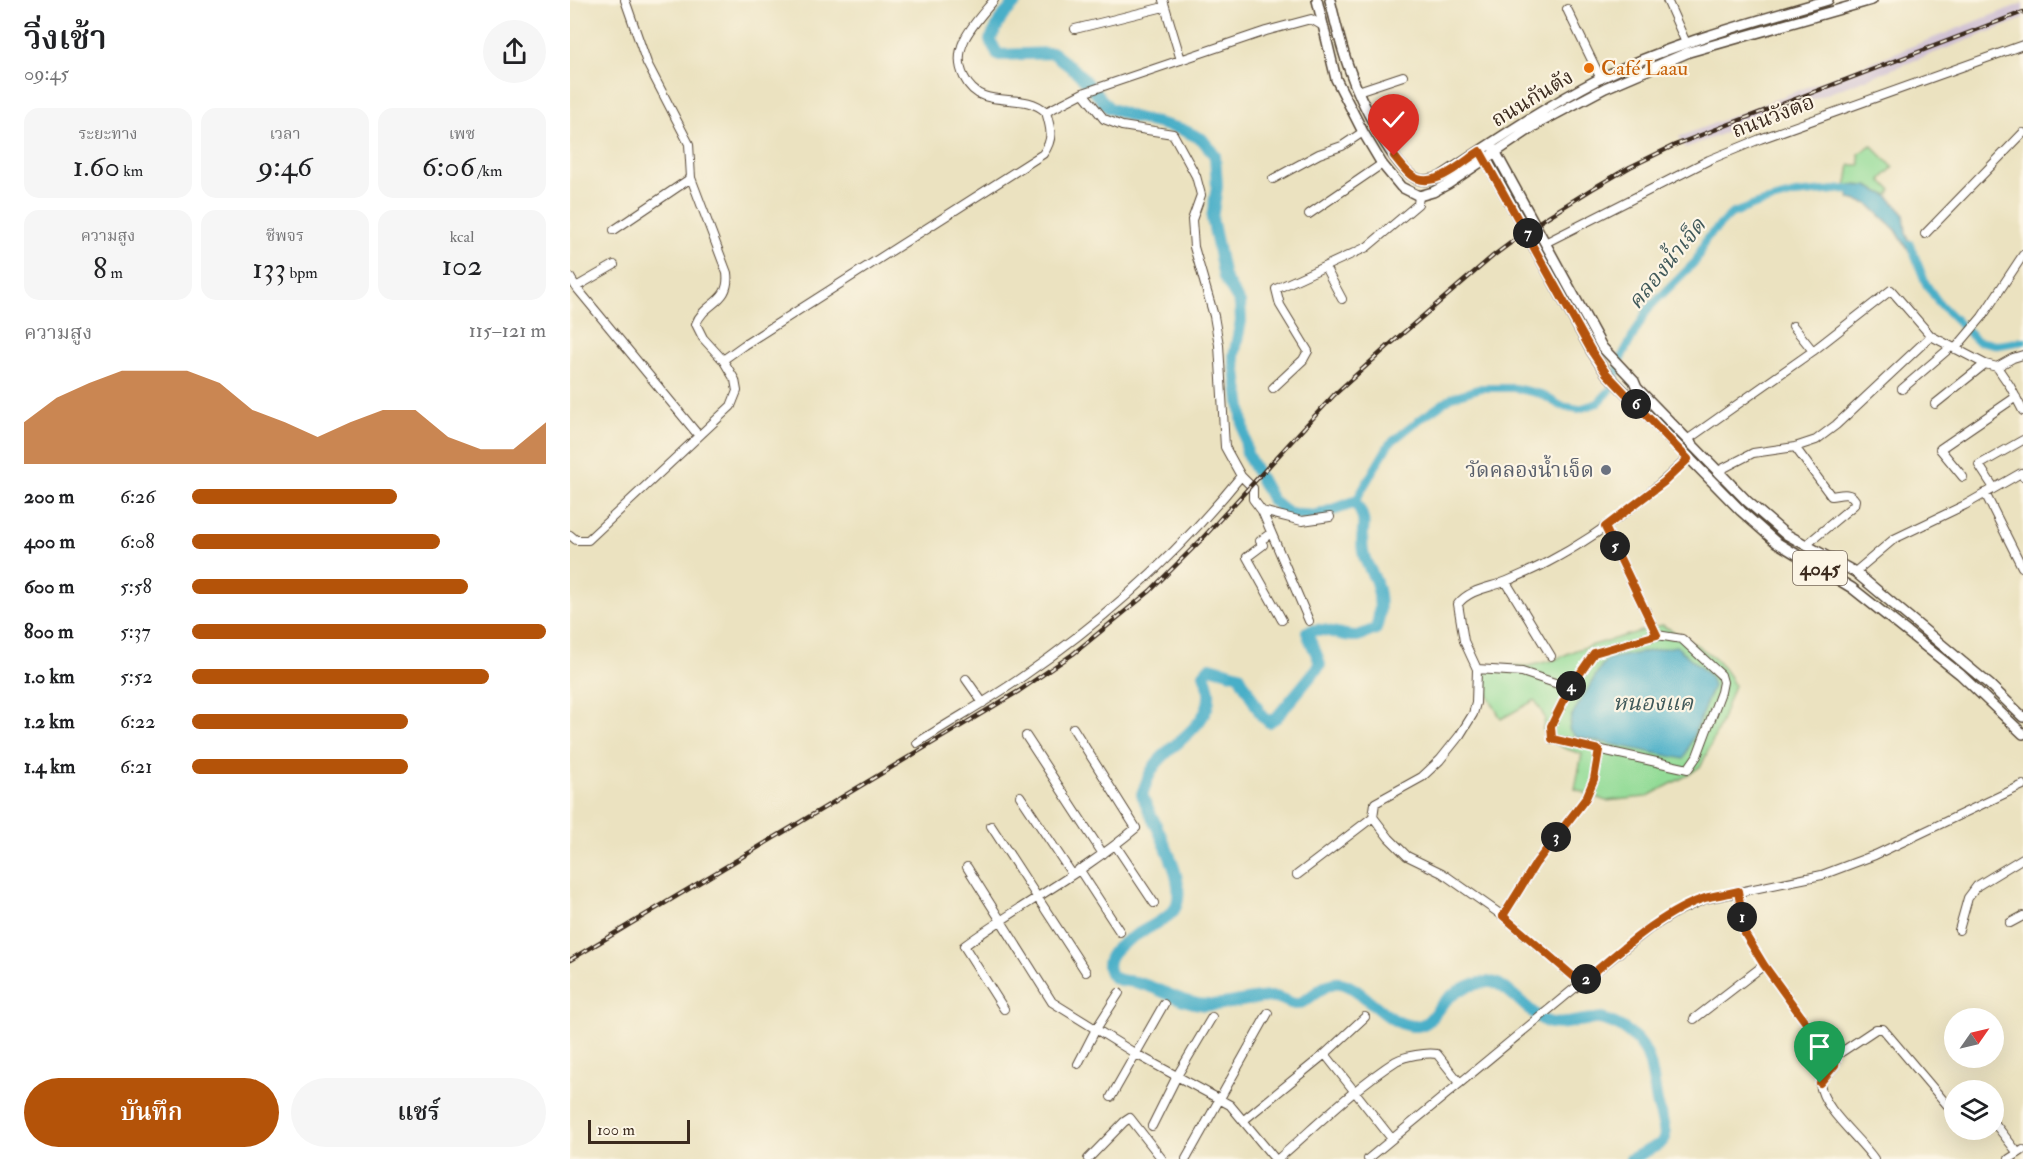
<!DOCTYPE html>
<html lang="th">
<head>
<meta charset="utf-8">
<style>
	body { margin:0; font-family:"IM FELL Double Pica","Noto Serif Thai",serif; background:#f6f6f6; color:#202124; height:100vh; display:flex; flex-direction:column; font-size:22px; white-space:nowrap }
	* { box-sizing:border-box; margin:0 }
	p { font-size:20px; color:#757577 }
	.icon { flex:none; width:33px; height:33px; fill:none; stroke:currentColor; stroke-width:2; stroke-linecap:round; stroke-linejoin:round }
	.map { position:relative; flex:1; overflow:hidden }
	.side { display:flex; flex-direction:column; background:#fff; width:570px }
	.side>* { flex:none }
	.needle { width:39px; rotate:56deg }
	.controls { position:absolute; left:1374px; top:1008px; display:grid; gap:12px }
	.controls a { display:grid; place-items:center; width:60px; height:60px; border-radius:50%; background:#fff; box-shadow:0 6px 24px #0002; font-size:30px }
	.scale { position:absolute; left:18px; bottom:15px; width:102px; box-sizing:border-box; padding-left:6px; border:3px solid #3b2a1e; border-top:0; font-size:16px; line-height:21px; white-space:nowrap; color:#3b2a1e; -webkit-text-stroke:4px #fcf5e5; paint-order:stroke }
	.pin { position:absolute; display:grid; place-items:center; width:51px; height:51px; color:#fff; margin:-62px -26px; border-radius:50% 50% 50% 0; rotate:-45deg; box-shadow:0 0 6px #0007 }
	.pin .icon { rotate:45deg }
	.km { position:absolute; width:30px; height:30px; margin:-15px; border-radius:50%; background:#222; color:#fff; font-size:16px; line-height:30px; text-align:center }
	.round { display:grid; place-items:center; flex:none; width:63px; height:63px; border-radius:32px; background:#f6f6f6 }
	.head { display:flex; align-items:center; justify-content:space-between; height:102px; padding:0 24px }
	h1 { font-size:33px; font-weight:600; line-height:45px }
	.figures { display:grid; grid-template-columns:repeat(3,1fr); gap:9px; height:102px; padding:6px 24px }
	.figures div { display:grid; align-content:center; border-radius:15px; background:#f6f6f6; text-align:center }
	.figures b { font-size:30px; font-weight:600 }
	.figures small { font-size:16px; font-weight:400 }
	.figures p { font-size:16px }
	.chart { height:168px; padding:12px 24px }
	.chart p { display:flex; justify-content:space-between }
	.chart svg { width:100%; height:108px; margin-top:6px; fill:#b45309; opacity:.7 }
	.action { display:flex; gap:12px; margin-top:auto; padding:12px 24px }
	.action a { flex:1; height:69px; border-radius:36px; background:#b45309; color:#fff; font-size:24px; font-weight:600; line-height:69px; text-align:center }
	.action a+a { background:#f6f6f6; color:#202124 }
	ul { padding:0 24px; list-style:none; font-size:20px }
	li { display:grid; grid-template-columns:96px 72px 1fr; align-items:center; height:45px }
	li i { height:15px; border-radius:8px; background:#b45309 }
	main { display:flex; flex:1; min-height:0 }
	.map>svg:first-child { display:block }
	.industrial { fill:#cdbed2 }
	.green { fill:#92db96; stroke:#66825a; stroke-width:1.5 }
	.water { fill:#49afc8; stroke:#426c73; stroke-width:1.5 }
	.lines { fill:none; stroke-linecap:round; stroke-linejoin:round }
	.canal { stroke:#49afc8; stroke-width:8 }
	.river { stroke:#49afc8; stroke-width:12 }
	.minor-casing { stroke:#554636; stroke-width:10 }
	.major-casing { stroke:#554636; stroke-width:12 }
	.minor { stroke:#fff; stroke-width:8 }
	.major { stroke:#fff; stroke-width:9 }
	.rail-casing { stroke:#3b2a1e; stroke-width:4.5 }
	.rail { stroke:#fcf5e5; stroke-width:2; stroke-dasharray:7; stroke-linecap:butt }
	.route-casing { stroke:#fff; stroke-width:12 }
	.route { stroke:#b45309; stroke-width:8 }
	.food-dot { fill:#e8710a; stroke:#fcf5e5; stroke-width:2 }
	.worship-dot { fill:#6b7280; stroke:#fcf5e5; stroke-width:2 }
	.labels { text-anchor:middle; stroke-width:4.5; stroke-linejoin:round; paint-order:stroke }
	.shield { fill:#fcf5e5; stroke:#75675a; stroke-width:1.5 }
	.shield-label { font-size:20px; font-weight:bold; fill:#3b2a1e }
	.food-label { font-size:21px; fill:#c56008; stroke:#fcf5e5; text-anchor:start }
	.street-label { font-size:21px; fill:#3b2a1e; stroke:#fcf5e5 }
	.worship-label { font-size:21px; fill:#5b616d; stroke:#fcf5e5; text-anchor:end }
	.water-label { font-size:22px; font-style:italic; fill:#40595a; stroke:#fcf5e5 }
</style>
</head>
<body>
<main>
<section class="side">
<div class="head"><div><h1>วิ่งเช้า</h1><p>09:45</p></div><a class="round"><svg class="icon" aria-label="share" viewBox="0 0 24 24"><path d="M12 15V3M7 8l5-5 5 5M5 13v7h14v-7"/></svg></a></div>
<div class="figures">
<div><p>ระยะทาง</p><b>1.60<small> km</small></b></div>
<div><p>เวลา</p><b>9:46</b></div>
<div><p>เพซ</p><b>6:06<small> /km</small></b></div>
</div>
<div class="figures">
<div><p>ความสูง</p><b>8<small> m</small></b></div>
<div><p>ชีพจร</p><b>133<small> bpm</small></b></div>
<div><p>kcal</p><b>102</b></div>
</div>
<div class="chart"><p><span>ความสูง</span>115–121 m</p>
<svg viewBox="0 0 160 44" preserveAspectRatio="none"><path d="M0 44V27L10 17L20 11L30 6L40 6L50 6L60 11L70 22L80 27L90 33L100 27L110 22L120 22L130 33L140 38L150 38L160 27V44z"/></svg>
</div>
<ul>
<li><b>200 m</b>6:26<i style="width:58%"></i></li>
<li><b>400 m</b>6:08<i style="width:70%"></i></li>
<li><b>600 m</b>5:58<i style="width:78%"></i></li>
<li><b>800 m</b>5:37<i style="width:100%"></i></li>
<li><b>1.0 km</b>5:52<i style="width:84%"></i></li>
<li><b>1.2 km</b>6:22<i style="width:61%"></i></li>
<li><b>1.4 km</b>6:21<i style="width:61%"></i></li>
</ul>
<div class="action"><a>บันทึก</a><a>แชร์</a></div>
</section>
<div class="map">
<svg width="1453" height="1159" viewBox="0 0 1453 1159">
	<rect width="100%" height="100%" fill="#fcf5e5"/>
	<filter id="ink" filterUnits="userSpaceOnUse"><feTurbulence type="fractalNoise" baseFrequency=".0167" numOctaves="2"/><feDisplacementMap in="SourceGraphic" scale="12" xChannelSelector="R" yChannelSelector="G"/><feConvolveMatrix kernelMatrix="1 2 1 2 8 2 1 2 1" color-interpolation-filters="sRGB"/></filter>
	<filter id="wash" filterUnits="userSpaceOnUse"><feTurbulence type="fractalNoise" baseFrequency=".008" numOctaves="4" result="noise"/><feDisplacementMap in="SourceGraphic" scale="24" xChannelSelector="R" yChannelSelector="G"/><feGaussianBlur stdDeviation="1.35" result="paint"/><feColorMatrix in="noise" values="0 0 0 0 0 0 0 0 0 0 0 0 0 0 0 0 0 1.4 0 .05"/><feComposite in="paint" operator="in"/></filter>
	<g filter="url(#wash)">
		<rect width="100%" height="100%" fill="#ebe2c0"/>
		<path class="industrial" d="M1453 3V19L1115 148 1109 137Z"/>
		<path class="green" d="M1301 145 1323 167 1311 180 1321 190 1318 196 1297 186 1281 185 1276 189 1280 165H1290L1289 154Z
			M1092 625C1120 641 1151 655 1164 685L1150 725 1131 766 1118 775 1076 797 1036 801 1005 789 1012 754 994 748 977 739 973 729 975 718 965 700 931 719 913 686 914 667 935 665 959 666 984 660 1006 650Z"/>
		<path class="water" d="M1281 185 1297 186 1318 196 1334 214 1336 232 1344 253H1340L1326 230 1298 204 1280 199 1276 189Z
			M1106 646 1140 676 1143 686 1114 759 1006 737 999 729 1001 717 1032 665 1038 659Z"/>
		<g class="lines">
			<path class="canal" d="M1340 244 1356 284 1369 303 1407 341 1429 345 1453 341
				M785 502 819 444 849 420 882 397 911 388H944L971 394 991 406 1009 409 1028 403 1041 389 1053 354 1078 309 1126 261 1136 239 1161 214 1190 203 1225 194 1276 189 1285 192"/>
			<path class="river" d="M448 0 432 17 420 40 428 55 483 53 508 73 539 108 563 117 611 129 632 139 645 156 647 186 642 218 654 277 670 303 671 321 664 356 677 454 702 500 719 514 746 516 785 502C801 526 789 528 793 552 796 566 802 571 806 582 811 598 811 613 806 629 800 631 793 635 787 636 769 637 754 625 737 632 740 644 748 653 750 665L707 717 699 722 692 716 669 675 640 667 634 674C636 679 638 686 639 692 642 724 603 742 586 764 579 772 576 785 572 794 581 821 622 883 604 910 593 927 526 944 540 973 545 983 560 980 569 983 592 989 615 1005 639 1005 660 1005 682 997 703 997 711 997 718 1003 725 1004 735 1005 752 984 765 983 788 980 815 1026 844 1026 861 1026 864 1012 874 1002 882 994 895 986 906 984 913 982 922 981 928 984 945 993 957 1011 975 1021 990 1028 1010 1019 1025 1019 1034 1018 1043 1023 1051 1027 1083 1046 1081 1070 1087 1102 1090 1114 1095 1125 1095 1138L1090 1144 1061 1159"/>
		</g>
	</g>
	<g filter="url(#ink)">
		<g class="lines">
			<defs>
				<path id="minor" d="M55 0 77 63 119 144 121 178 157 273C161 303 134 302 126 324L133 338 153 360
					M424 0C406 22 379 47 394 77 398 85 405 93 414 96 435 103 459 96 476 112
					M593 0 611 60
					M1097 0 1116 43
					M997 9 1031 79
					M505 29 594 7
					M788 91 833 76
					M703 179 749 154 772 146 793 132
					M739 214 812 164
					M44 230 121 178
					M1355 234 1453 133
					M975 243 1139 160 1190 139 1453 45
					M755 267 772 299
					M0 277 6 287 129 436
					M6 287 44 265
					M1223 326 1243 351
					M1385 349 1412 317 1453 255
					M1427 367 1443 358 1453 355
					M703 388 733 360 738 351 710 305 706 289 797 247 848 204 849 196
					M1332 389 1381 347
					M1365 404 1415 364
					M1117 440 1243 351 1321 290 1361 336 1415 364 1427 367 1440 386 1453 411
					M1225 447 1261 496C1270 495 1280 491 1285 500L1284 505 1236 545
					M1148 471 1183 453 1225 447 1246 440 1266 425 1361 336
					M671 476 683 488V499L692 511 732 521 760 517
					M1393 477 1370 449 1446 397
					M1424 488 1409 465 1453 440
					M1415 493 1452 567
					M692 511 739 621
					M1035 527 1087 635
					M701 533 690 541 693 545 677 557 712 620
					M0 535 6 540H18L161 406 167 391 165 380 153 360 174 345 473 154C484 139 481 129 476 112L513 93 696 31 741 19 753 26
					M1285 572 1324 539 1395 505 1451 473 1453 476
					M936 582 981 656
					M1087 635 1112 639 1151 675 1153 682 1151 692 1127 756 1118 769 982 739 981 726 1000 688 1024 653Z
					M907 669 952 672 1000 688
					M396 679 413 703
					M456 736 533 854
					M347 743C382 720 418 701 452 677 535 620 608 554 671 476L655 447 649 345 644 316 624 247 622 220 631 195 626 176 603 134 552 126 534 119 513 93
					M450 796 502 874
					M421 826 516 972
					M546 846 584 903
					M397 867 482 1002 566 1054 660 1105 705 1159
					M509 869 550 932
					M727 875 803 817
					M1168 891 1175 934 1194 965 1244 1034 1267 1055
					M933 916 966 863 1016 798 1024 779 1029 750
					M1440 923 1453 916
					M1389 930 1398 898 1407 886 1453 858
					M1011 983 933 916 872 873 837 856 819 838 803 817 805 803 852 777 870 760 890 735 903 714 906 703 907 669 894 641 888 604C900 589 920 588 937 581 951 575 965 569 978 562 1030 535 1076 498 1118 458
					M434 1009 394 946C450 905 513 873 566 828L503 728
					M1124 1019 1194 965
					M755 1054 822 1139
					M508 1064 526 1029 549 993
					M541 1097 594 1004
					M674 1120 755 1054 795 1017
					M582 1126 607 1076 642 1017
					M1424 1126 1426 1125 1447 1152
					M1398 1130C1404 1136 1409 1133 1416 1130
					M518 1159 554 1122 560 1118 592 1159
					M616 1159 698 1013
					M708 1159C745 1127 785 1087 826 1061 835 1056 857 1052 867 1054L890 1083
					M798 1159 1011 983 1079 929 1106 912 1135 899 1252 875 1305 855 1453 785
					M1304 1159C1290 1138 1252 1109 1250 1083L1265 1065 1267 1055 1306 1029H1313L1384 1113
					M1439 1159 1453 1150"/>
				<path id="major" d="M747 0 766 79 793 132 812 164 831 187 849 196 863 192 878 184 969 123 1035 88 1119 52 1302 0
					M760 0C766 24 771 48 780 71 788 95 824 171 848 179 855 182 863 179 870 177 922 143 973 108 1029 79 1102 43 1180 23 1258 0
					M921 144 1032 347 1064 381 1067 388 1177 501 1214 533 1285 572 1420 685 1453 717
					M911 151 1022 352 1036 373 1171 511 1206 542 1282 588 1390 674 1453 734"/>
			</defs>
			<use href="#minor" class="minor-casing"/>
			<use href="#major" class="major-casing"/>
			<use href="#minor" class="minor"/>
			<use href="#major" class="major"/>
			<defs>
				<path id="rail" d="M0 960 449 691 503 654 580 591 630 541 764 395 817 347 923 256 966 224 1022 189 1060 167 1105 145 1453 12"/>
			</defs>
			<use href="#rail" class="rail-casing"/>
			<use href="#rail" class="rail"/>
		</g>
	</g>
	<g class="lines" filter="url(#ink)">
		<defs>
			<path id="route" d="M824 156C831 164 838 176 848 179 869 186 894 161 910 151L1022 352 1036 373 1118 459 1094 482 1035 527 1087 635 1024 653 1000 688 981 726 982 739 1029 750 1024 779 1016 798 966 863 933 916 1011 983C1047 954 1091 912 1135 898 1146 895 1157 894 1168 891L1175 934 1194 965 1244 1034 1267 1055 1265 1065 1250 1083"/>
		</defs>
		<use href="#route" class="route-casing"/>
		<use href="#route" class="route"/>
	</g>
	<circle class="food-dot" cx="1019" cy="68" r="6"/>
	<circle class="worship-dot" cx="1036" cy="470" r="6"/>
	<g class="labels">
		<rect class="shield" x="1223" y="551" width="54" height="34" rx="4.5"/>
		<g class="shield-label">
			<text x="1250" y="575">4045</text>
		</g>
		<g class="food-label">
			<text x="1031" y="75">Café Laau</text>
		</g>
		<g class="street-label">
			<text transform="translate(962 98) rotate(-31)" y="7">ถนนกันตัง</text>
			<text transform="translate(1203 116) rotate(-21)" y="7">ถนนวังตอ</text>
		</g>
		<g class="worship-label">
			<text x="1024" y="477">วัดคลองน้ำเจ็ด</text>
		</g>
		<g class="water-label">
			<text transform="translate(1096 263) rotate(-51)" y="8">คลองน้ำเจ็ด</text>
			<text x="1083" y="710">หนองแค</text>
		</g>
	</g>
</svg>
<div class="controls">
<a><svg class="needle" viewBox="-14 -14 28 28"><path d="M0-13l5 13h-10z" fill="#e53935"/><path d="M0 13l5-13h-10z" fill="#757577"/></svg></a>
<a><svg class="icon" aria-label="layers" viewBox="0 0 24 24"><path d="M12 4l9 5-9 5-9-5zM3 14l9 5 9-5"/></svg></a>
</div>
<div class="scale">100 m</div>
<div class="pin" style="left:1250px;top:1083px;background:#1e9e55"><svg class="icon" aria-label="arrive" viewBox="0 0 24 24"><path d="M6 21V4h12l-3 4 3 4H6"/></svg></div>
<div class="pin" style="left:824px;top:156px;background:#d93025"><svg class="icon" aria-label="check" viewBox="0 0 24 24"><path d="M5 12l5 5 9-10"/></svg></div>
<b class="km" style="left:1172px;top:917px">1</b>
<b class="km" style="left:1016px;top:979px">2</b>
<b class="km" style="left:986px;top:837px">3</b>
<b class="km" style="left:1001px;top:686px">4</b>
<b class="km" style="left:1045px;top:546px">5</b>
<b class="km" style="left:1066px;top:404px">6</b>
<b class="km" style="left:958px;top:233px">7</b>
</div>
</main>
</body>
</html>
